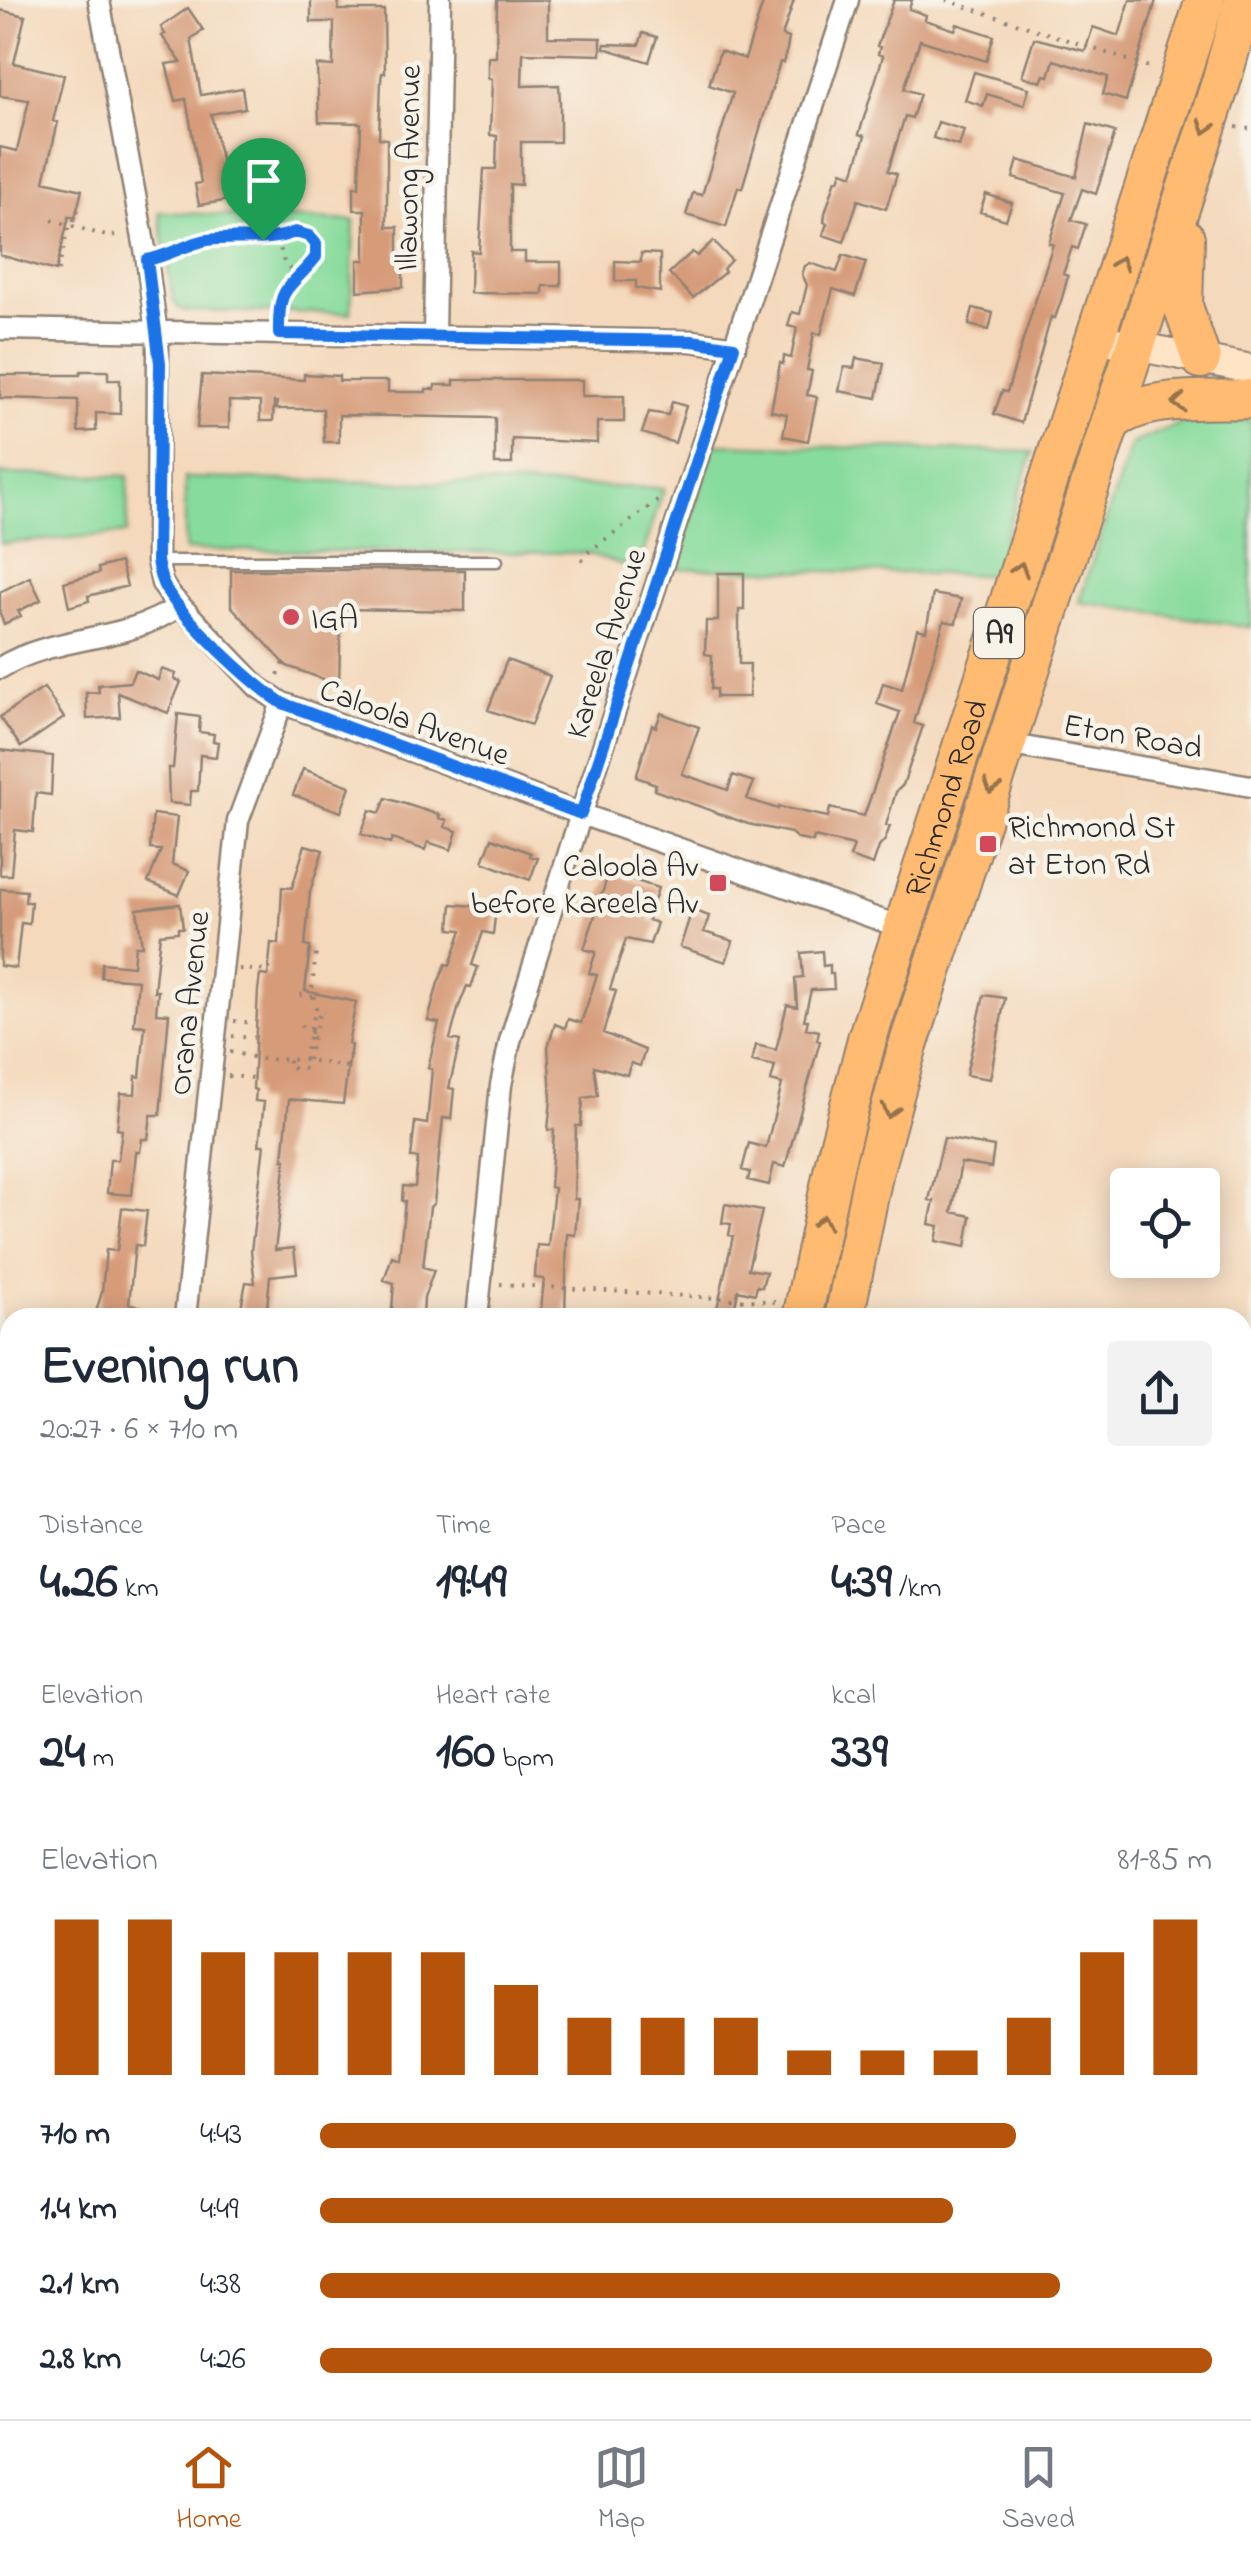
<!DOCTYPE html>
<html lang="en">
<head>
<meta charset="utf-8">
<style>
	body { margin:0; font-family:"Indie Flower",sans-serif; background:#f2f2f3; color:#1f2937; height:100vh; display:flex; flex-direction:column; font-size:38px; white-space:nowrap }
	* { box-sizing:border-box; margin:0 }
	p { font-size:32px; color:#747a83 }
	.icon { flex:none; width:55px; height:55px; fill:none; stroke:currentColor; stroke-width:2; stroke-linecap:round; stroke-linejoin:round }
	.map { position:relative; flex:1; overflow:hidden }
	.panel { position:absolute; left:0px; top:1308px; width:1252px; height:1112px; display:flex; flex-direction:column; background:#fff; border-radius:30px 30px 0 0; box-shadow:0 5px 25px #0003 }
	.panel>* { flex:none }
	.tools { position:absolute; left:1110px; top:1168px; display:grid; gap:20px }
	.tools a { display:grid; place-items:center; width:110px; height:110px; border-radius:10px; background:#fff; box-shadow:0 5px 25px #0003; font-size:50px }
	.pin { position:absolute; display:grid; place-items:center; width:85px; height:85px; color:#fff; margin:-102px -42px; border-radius:50% 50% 50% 0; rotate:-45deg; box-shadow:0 0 10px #0007 }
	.pin .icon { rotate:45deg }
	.round { display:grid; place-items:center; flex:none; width:105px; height:105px; border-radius:10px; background:#f2f2f3 }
	.summary { display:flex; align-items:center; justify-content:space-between; height:170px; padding:0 40px }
	h1 { font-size:55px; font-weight:800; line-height:75px }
	.metrics { display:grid; grid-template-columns:repeat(3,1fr); gap:15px; height:170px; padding:10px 40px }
	.metrics div { display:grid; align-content:center }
	.metrics b { font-size:50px; font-weight:800 }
	.metrics small { font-size:28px; font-weight:400 }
	.metrics p { font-size:28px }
	.chart { height:280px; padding:20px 40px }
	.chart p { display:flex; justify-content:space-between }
	.chart svg { width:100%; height:180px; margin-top:10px; stroke:#b45309; stroke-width:6 }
	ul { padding:0 40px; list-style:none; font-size:32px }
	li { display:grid; grid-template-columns:160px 120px 1fr; align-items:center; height:75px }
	li i { height:25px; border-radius:12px; background:#b45309 }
	.menu { display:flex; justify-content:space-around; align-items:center; height:140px; border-top:2px solid #e0e1e3; background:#fff; font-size:28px; color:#747a83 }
	.menu a { display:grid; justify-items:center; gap:5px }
	.menu .active { color:#b45309 }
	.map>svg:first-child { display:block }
	.green { fill:#87db9c; stroke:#598364; stroke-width:2.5 }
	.forest { fill:#6dbb84; stroke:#4c7358; stroke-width:2.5 }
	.building { fill:#d69b79 }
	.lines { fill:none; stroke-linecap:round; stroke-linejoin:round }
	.lane-casing { stroke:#908274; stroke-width:15 }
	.street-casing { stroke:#908274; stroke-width:25 }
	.secondary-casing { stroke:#908274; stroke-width:32 }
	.highway-casing { stroke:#908274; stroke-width:42 }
	.path { stroke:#908274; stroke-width:4; stroke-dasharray:2.5 8; stroke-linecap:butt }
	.lane { stroke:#fff; stroke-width:10 }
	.street { stroke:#fff; stroke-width:20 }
	.secondary { stroke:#ffe4c6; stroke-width:28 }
	.highway { stroke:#febb71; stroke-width:38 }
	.oneway { stroke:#94734e }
	.route-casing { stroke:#fff; stroke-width:20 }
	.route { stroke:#1a73e8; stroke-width:12 }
	.poi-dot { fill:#d1495b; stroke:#f7f3e8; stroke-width:4 }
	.labels { text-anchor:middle; stroke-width:9; stroke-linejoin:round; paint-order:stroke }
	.shield { fill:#f7f3e8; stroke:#686764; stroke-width:2.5 }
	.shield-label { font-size:30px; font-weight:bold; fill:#2b2b2b }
	.street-label { font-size:32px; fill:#2b2b2b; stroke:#f7f3e8 }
	.poi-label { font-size:32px; fill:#2b2b2b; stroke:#f7f3e8; text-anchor:start }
</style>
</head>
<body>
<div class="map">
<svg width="1251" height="2419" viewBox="0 0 1251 2419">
	<rect width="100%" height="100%" fill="#f7f3e8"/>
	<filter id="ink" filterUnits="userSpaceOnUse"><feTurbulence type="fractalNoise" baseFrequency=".01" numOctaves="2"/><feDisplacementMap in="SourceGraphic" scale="20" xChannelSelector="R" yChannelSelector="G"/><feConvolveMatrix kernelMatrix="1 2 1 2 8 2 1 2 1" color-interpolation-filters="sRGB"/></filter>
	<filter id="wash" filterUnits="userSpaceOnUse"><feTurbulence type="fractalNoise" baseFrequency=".0048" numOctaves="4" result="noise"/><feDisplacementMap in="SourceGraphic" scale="40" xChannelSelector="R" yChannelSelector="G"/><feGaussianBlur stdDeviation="2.25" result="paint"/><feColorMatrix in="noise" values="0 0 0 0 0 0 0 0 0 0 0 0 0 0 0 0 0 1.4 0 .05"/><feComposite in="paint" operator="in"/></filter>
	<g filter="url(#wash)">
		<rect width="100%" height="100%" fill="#f4d9bc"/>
		<path class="green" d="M159 212 354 221 351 313 186 311 178 307 173 299Z
			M1251 420V627L1079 602 1131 444 1183 422Z
			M714 444 1033 452 993 575 675 568Z
			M0 474 128 476 127 533 0 544Z
			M185 478 664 488 638 570 587 553 185 550Z
			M10 1952V2410H571L569 2419H0V1955Z"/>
		<path class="forest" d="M687 2410H787L789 2419H688Z"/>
		<g id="blocks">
			<path class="building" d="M311 0H339L338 10H384L385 73H382L381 80 379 138 387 139V227H398V261H403V287L358 291V260H365V210H354V186L359 187 361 123 319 122 317 65 333 66 334 22H311Z
				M497 0H548V37L601 38V55L523 53 522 86 559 85 560 102V142H521V185L510 184V252H525V262H561V286H543V294L470 293 471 251 479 252 484 169H496L497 136 490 135 492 79H488V57H496Z
				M764 0H794L782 36 789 38 787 49 783 63 780 62 742 188 738 187 726 227 686 215 693 193 702 195 733 93 709 85 720 51 745 59Z
				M894 0H912L909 9 926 15 925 20 955 30 957 24 994 36 986 61 920 40 904 89 920 94 912 118 905 116 888 171 897 174 886 209 858 200 844 242 823 235 827 223 824 222 825 213 836 179 839 180 842 171 853 175 865 136 859 134 883 56 878 54 880 47 877 46Z
				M1130 0H1156L1126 101 1103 94 1108 77 1054 60 1049 76 1044 75 1041 82 1022 76 1034 38 1085 51 1093 27 1119 36Z
				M188 8 203 30 191 39 201 95 242 88 245 108 211 114 230 200 199 205 195 184 201 183 186 99 176 101 166 64 181 62 162 36 165 34 161 27Z
				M0 10 25 16 14 63 64 75 53 121 58 122 44 181 82 190 75 218 69 216 56 271 0 255V147L17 151 29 100 0 96Z
				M643 33 657 37 649 62 604 48 605 44 639 45Z
				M974 72 1029 88 1024 105 987 94 983 106 965 100Z
				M938 122 964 130 959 146 933 138Z
				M1088 124 1115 132 1096 194 1082 189 1071 220 1086 224 1078 249 1072 247 1063 274 1068 276 1062 298 1055 318 1051 317 1021 423 994 414 1002 391 1007 392 1053 244 1049 243 1065 193 1013 178 1018 160 1076 177Z
				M986 194 1012 203 1006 220 980 212Z
				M713 241 731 260 723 269 725 272 693 298 669 273 692 252 697 256Z
				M641 253 660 254V292L636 288V281H615V261L641 262Z
				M843 255 866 262 855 296 833 289 821 334 814 333 807 370 812 371 807 395 817 397 808 441 783 436 787 414 771 411 780 363 783 364 784 356 791 358 797 328 788 326 792 312 800 314 807 285 802 274 805 266 810 263 837 272Z
				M973 308 993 313 989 330 969 325Z
				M856 358 884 363 877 398 839 391 844 367 854 368Z
				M81 371H108V380H120V414L96 413V431L78 432V400L0 398V375H80Z
				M304 374 339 376V381H388V392H426V389H435V385H454V380H582V396H624V422H597V443L512 439V464H495V418L339 415V442H324L323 409H276L277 402H274L273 421H260V402L229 401V428H197L202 375 304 380Z
				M672 402 686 406 675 443 642 433 649 412 668 415Z
				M120 562 127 586 88 596 89 601 69 607 64 582 99 573 98 568Z
				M231 570H465V611L341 609 339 685 287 666 231 606Z
				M718 573H744V610H739V664H750L749 697H716V689H711L712 655 705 654 706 621H718Z
				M30 577 41 600 18 611 21 616 4 624 0 614V592Z
				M933 594 961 599 956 623 944 621 914 723 923 726 903 785 896 792 886 825 890 826 885 840 879 847 873 865 850 857 854 846 814 837 813 842 798 839 791 833 748 824 654 790 656 784 636 777 652 725 656 727 661 713 699 727 682 774 728 790 733 775 754 782 747 799 778 809 779 807 828 817 830 808 864 816 900 712 877 704 883 683 902 689 917 629 926 631Z
				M507 660 550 676 531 725 488 710Z
				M162 669 176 674 174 679 181 682 168 713 118 693 120 717 87 719 86 693 99 692 98 686H101L97 685 130 682 135 670 158 680Z
				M44 688 64 718 21 747 0 717Z
				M178 714 200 717 199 732 214 734 213 741 218 742 216 757 200 755 198 791H191L190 805 169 803 168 768H173Z
				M0 750 53 756 51 795 36 793 33 832 15 830 11 875H0Z
				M303 769 350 786 341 812 293 795Z
				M386 798 440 815 439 818 447 820 445 827 457 831 451 850 428 842 425 850 392 839 390 844 361 834 370 810 380 813Z
				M153 814 177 817 172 864 189 871 179 895 148 882 161 850 150 849Z
				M492 838 531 853 530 856 538 858 530 880 483 862Z
				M305 845 323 850 310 892 305 946 310 947 305 991 356 1002 348 1044 351 1045 343 1104 289 1099 283 1159H286L275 1250 294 1248 297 1273 270 1276 266 1318H259L243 1315 244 1309 241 1308 246 1282 255 1283 251 1251 264 1145H259L264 1102 255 1101 256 1090 253 1089 258 990 260 975 268 976 271 943 279 944 282 887 292 888Z
				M609 872 658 888 648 920 657 923 650 944 626 939 610 989 616 991 603 1033 645 1050 640 1066 631 1063 627 1075 594 1066 598 1096 583 1098 581 1126H576L574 1199H578L575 1235 567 1234 565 1318H540L544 1279 535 1278 537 1245 548 1246 554 1188 550 1187 554 1130H548L551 1099 548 1047 555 1024 565 1028 568 1019 581 1023 597 975 589 973 596 952 584 949Z
				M0 889 26 891 25 902H31L29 924 21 923 16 968 0 966Z
				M180 904 183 928H178V932L160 934 154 991H158L156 1013 169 1014 160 1115H151L148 1139H142L140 1152H136L132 1195 107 1193 110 1160H118L122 1130 117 1129 121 1093 135 1094 136 1076 140 1077 145 1026 134 1025 138 980 101 977 102 963 133 966 135 946H142L137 909Z
				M452 904 496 908 493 934 483 932 472 965 478 967 471 987 467 986 459 1006 450 1039 460 1041 449 1088 454 1089 451 1119 443 1118 434 1203 430 1207 423 1267 434 1270 424 1298 423 1318H395L396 1311 392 1310 394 1283 384 1280 392 1256 399 1259 405 1201H402L403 1186 415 1187 418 1158H411L415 1122 427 1124 432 1069 428 1068 439 1023 428 1021 438 983 446 964 450 965 462 930 450 929Z
				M692 910 709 916 704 932 733 941 726 962 680 947Z
				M822 951 823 966 830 965V974H833L834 989 811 990 804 1020H808L806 1028 819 1031 817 1040 820 1041 785 1167 774 1164 769 1185 748 1180 750 1172 742 1170 749 1143 766 1148 782 1084 771 1081 775 1066 752 1061 756 1045 776 1050 787 1005 797 1007 795 978 803 977 801 953Z
				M984 995 1005 998 990 1079 966 1075Z
				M944 1138 994 1147 991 1168 961 1163 952 1212 971 1216 966 1247 936 1241 939 1226 929 1224 934 1201 929 1200Z
				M725 1204 762 1211 748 1269 766 1272 762 1287 757 1286 755 1294 738 1290 733 1318H715L733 1236 729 1235 731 1224 722 1223Z
				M122 1208 147 1211 143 1246 135 1245 129 1303 163 1314 162 1318H94L102 1292 106 1250 117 1251Z"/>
		</g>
	</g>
	<g filter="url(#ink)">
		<use href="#blocks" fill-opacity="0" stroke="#908274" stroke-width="2.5"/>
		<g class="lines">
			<defs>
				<path id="lane" d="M158 561H497
					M0 2023 10 2021
					M12 2419 13 2410"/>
				<path id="street" d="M99 0 147 260 158 344 157 561 162 583 169 594 258 687 282 703 581 814 903 928
					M0 329 692 341 735 347
					M434 336 440 0
					M0 668C54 634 124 644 179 606
					M1006 744 1251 786
					M185 1318 238 821 282 703
					M477 1318 501 1085 510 1041 581 814 848 0
					M0 1499 10 1495
					M1242 1597 1251 1548
					M1098 2419 1103 2410"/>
				<path id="secondary" d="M1096 338 1251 369
					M0 1790 10 1789
					M1242 1824 1251 1825
					M1028 2410 1032 2419"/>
				<g id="highway">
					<path d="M1185 238 1183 306 1201 359"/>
					<path d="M1111 422C1146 394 1208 401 1251 399"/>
					<path id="s1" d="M802 1318 835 1162 867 1039 1205 0"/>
					<path d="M844 1318 874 1170 906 1052 1221 82 1244 0"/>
					<path d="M591 2419 593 2410"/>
					<path d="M638 2419 640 2410"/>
				</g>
			</defs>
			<use href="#lane" class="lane-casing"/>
			<use href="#street" class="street-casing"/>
			<use href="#secondary" class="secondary-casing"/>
			<use href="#highway" class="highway-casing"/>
			<path class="path" d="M946 0 1155 69
				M1236 127 1251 129
				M52 220 106 236 123 235
				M278 239 284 263 294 274
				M167 257 203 241H263L295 233 309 236 316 244V257C299 279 279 286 279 317
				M58 271 69 226 75 219 80 202
				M582 561 587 553 664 496
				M278 675 284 663
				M239 969 269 971 270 961
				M300 995 313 997
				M234 1021 256 1023
				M301 1025 303 1029 311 1030
				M310 1032 315 1033 320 1011 324 1012
				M232 1036 254 1038
				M230 1052 262 1059 309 1060 347 1067 346 1075
				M289 1060V1068L306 1069V1072
				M304 1060 316 1008 312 989 316 952
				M308 1060 313 1038 318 1039
				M347 1067 351 1050
				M228 1076 252 1078
				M500 1284 780 1302
				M798 2410 801 2419"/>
			<use href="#lane" class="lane"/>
			<use href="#street" class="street"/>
			<use href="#secondary" class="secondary"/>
			<use href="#highway" class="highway"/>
		</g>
		<defs><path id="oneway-chevron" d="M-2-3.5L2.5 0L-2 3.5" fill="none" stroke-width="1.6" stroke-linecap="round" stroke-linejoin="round" transform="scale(2.5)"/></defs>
		<g class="oneway">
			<use href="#oneway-chevron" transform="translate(1206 127) rotate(108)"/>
			<use href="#oneway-chevron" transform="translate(1120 263) rotate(-72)"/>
			<use href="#oneway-chevron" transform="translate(1179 403) rotate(176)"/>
			<use href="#oneway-chevron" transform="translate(1020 569) rotate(-72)"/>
			<use href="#oneway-chevron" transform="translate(992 787) rotate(108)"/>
			<use href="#oneway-chevron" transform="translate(890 1111) rotate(105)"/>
			<use href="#oneway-chevron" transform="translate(822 1222) rotate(-78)"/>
		</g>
	</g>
	<g class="lines" filter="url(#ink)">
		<defs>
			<path id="route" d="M295 232 309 236 316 244V257C288 292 278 283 279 334L692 341 734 347 581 814 282 703C249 681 189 624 167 591 161 582 159 572 157 561L160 363 147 260C168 256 187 244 207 240 238 235 265 244 295 232Z"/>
		</defs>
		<use href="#route" class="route-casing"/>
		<use href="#route" class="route"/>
	</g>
	<g class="poi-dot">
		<circle cx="291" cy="617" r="10"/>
		<rect x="978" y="834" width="20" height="20" rx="5"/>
		<rect x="708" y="873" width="20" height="20" rx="5"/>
	</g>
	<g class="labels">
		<rect class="shield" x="974" y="608" width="50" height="50" rx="8"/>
		<g class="shield-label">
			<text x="999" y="643">A9</text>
		</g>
		<g class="street-label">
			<text transform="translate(407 168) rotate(-89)" y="11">Illawong Avenue</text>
			<text transform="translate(605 643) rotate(-72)" y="11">Kareela Avenue</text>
			<text transform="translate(415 721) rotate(20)" y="11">Caloola Avenue</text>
			<text transform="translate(1133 735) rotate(10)" y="11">Eton Road</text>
			<text dy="11" stroke="none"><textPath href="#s1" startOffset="540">Richmond Road</textPath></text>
			<text transform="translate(188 1003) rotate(-84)" y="11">Orana Avenue</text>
		</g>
		<g class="poi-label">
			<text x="311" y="628">IGA</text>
			<text x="1008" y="837">Richmond St<tspan x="1008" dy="37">at Eton Rd</tspan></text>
			<text x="698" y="876" text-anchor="end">Caloola Av<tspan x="698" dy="37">before Kareela Av</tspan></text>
		</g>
	</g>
</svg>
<div class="tools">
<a><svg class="icon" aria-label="locate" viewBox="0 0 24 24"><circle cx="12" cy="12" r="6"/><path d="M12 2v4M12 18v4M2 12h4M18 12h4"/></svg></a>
</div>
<div class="pin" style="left:263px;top:240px;background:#1e9e55"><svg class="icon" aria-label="arrive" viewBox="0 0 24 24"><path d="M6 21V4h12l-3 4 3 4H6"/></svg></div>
<section class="panel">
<div class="summary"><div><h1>Evening run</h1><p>20:27 · 6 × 710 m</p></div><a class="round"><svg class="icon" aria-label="share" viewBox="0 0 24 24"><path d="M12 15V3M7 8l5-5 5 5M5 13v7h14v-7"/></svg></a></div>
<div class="metrics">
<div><p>Distance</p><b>4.26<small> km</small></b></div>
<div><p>Time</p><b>19:49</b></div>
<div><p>Pace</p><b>4:39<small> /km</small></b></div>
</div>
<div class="metrics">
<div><p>Elevation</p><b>24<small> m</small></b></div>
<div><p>Heart rate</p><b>160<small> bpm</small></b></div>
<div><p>kcal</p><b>339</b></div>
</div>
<div class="chart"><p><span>Elevation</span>81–85 m</p>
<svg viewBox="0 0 160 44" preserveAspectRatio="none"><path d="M5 44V6M15 44V6M25 44V14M35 44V14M45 44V14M55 44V14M65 44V22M75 44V30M85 44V30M95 44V30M105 44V38M115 44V38M125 44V38M135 44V30M145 44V14M155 44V6"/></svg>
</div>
<ul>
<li><b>710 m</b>4:43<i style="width:78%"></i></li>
<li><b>1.4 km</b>4:49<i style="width:71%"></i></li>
<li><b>2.1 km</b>4:38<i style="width:83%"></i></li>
<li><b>2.8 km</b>4:26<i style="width:100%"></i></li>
</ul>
</section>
</div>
<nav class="menu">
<a class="active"><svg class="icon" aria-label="home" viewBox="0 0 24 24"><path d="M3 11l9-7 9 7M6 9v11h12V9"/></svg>Home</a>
<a><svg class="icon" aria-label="map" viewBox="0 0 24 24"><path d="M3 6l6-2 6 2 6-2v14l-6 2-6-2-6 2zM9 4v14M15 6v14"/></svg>Map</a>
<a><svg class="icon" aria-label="saved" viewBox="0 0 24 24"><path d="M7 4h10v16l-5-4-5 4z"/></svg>Saved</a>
</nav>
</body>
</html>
